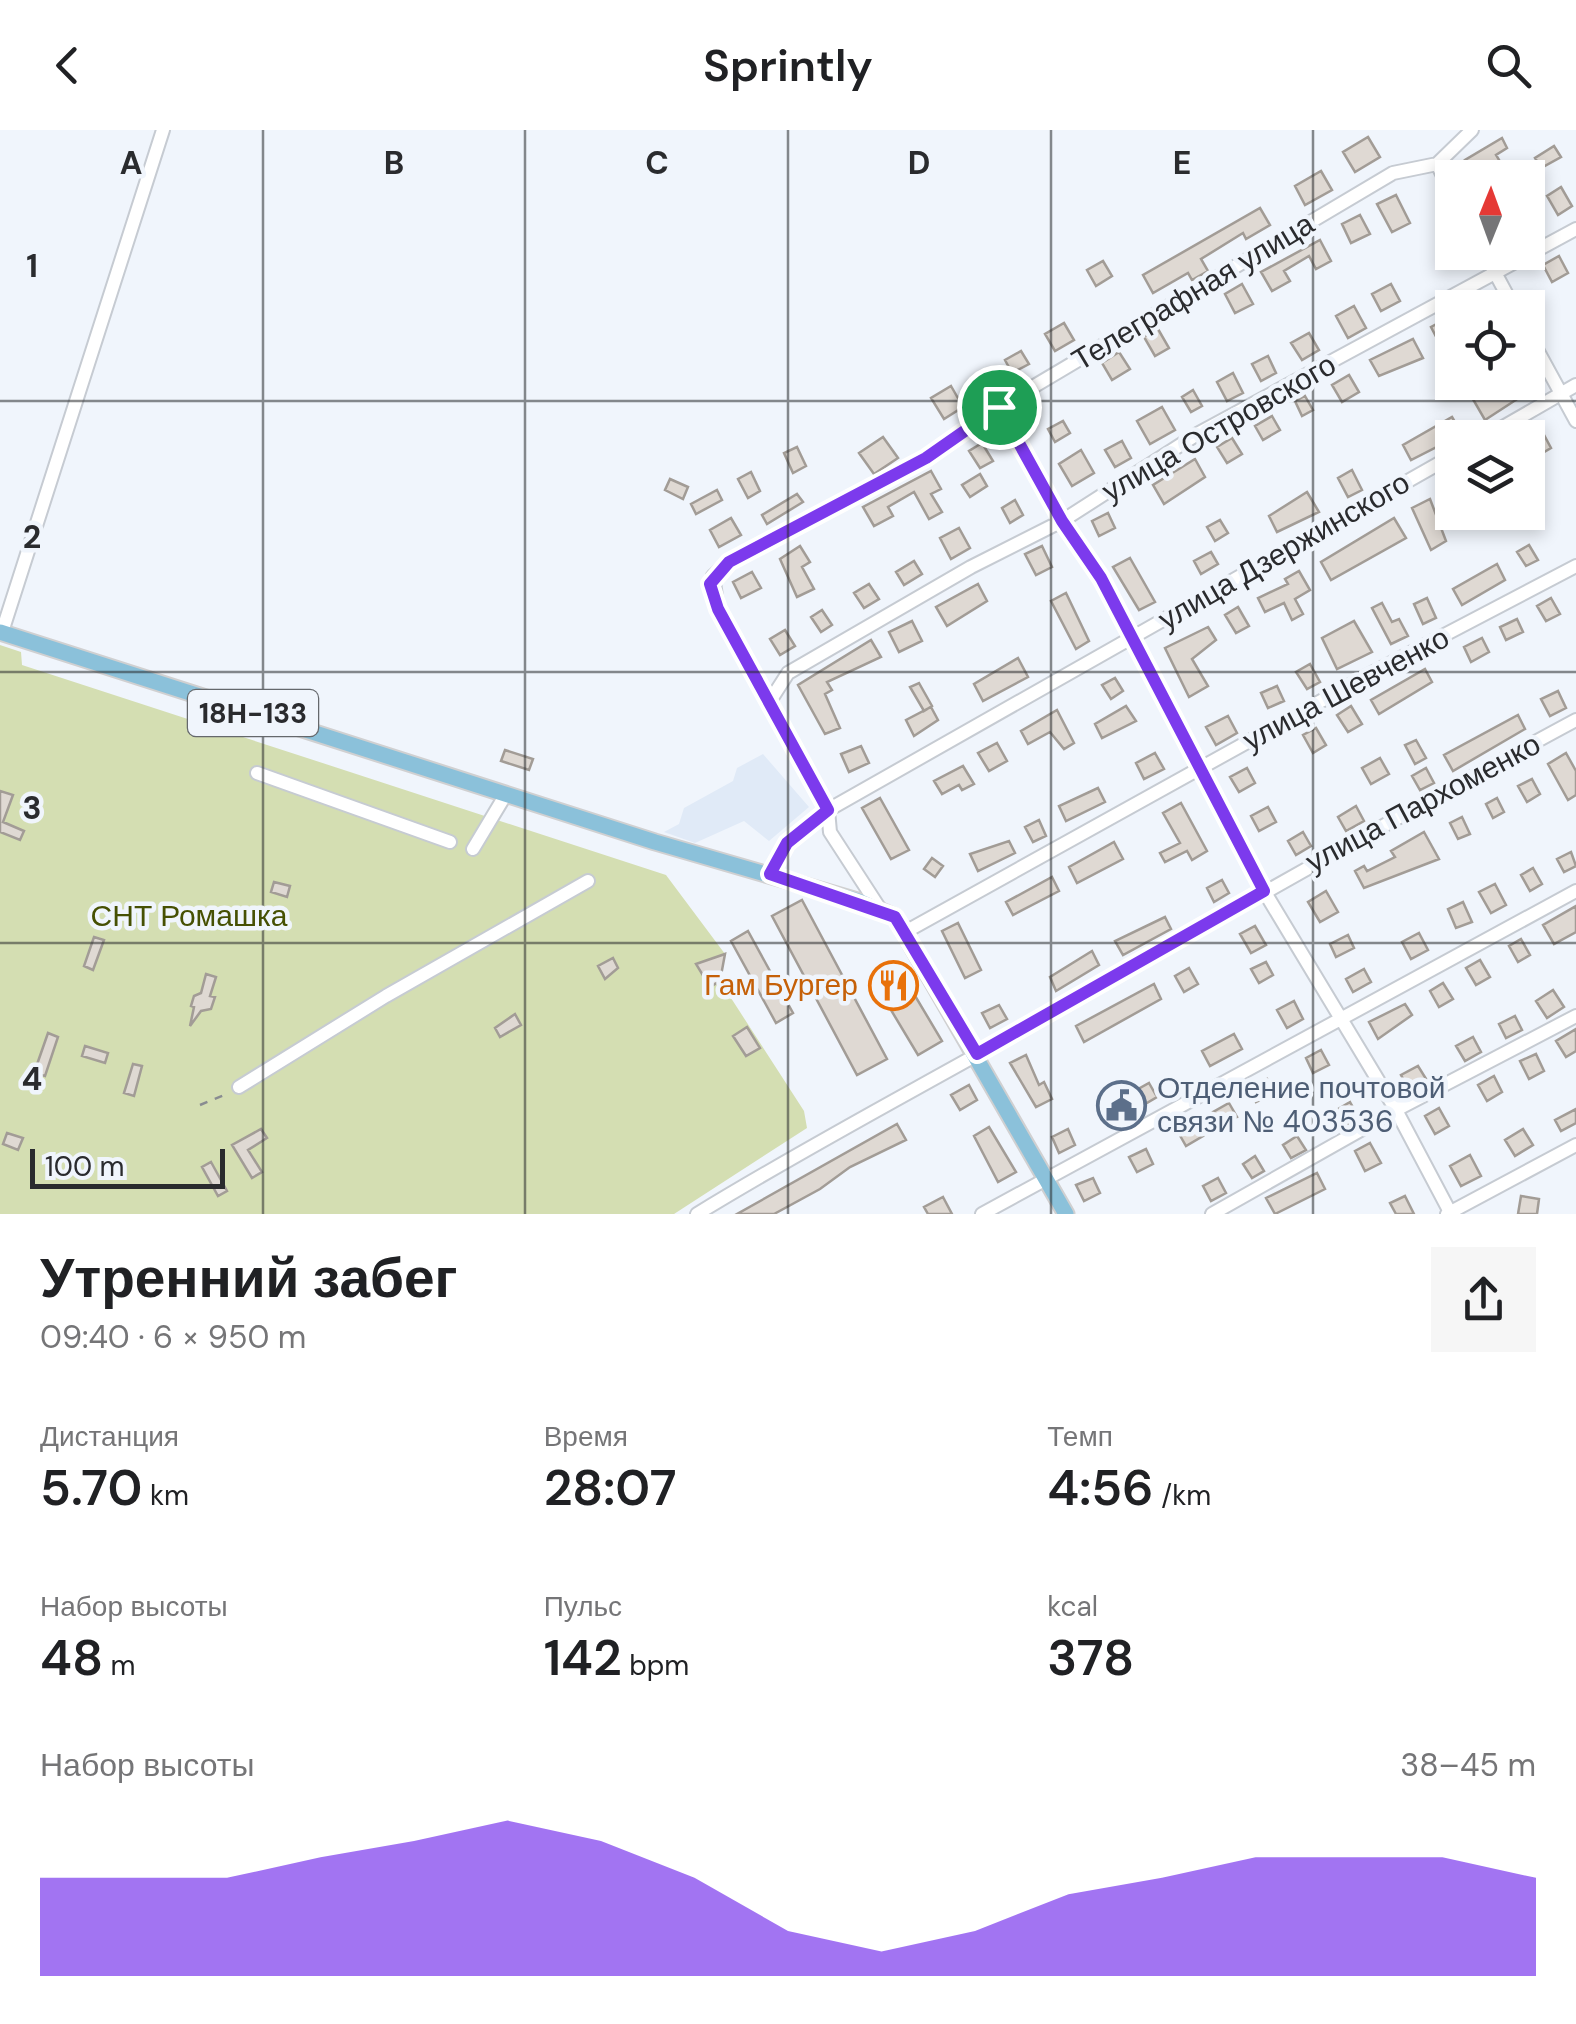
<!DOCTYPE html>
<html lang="ru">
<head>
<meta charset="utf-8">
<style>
	body { margin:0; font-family:"DM Sans",sans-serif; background:#f6f6f6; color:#202124; height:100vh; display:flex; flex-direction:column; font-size:38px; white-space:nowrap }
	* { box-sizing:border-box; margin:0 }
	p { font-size:32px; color:#757577 }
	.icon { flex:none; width:55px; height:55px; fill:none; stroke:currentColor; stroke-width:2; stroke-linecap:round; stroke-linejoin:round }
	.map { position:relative; height:1084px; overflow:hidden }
	.panel { display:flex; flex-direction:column; background:#fff; flex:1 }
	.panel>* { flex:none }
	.needle { width:65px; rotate:1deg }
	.fabs { position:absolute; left:1435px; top:30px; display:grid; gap:20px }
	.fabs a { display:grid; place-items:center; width:110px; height:110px; border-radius:0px; background:#fff; box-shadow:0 5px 15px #0003; font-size:50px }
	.scale { position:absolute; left:30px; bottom:25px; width:195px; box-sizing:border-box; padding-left:10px; border:5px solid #2a2b2e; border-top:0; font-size:28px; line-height:35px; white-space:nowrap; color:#2a2b2e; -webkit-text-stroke:8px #f0f5fc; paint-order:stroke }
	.pin { position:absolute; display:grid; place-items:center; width:85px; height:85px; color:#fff; margin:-42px; border:5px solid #fff; border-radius:50%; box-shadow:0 2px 10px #0007 }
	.round { display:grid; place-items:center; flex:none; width:105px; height:105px; border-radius:0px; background:#f6f6f6 }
	.head { display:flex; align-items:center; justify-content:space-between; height:170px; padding:0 40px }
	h1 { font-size:55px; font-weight:600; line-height:75px }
	.metrics { display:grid; grid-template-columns:repeat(3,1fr); gap:15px; height:170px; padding:10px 40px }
	.metrics div { display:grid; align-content:center }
	.metrics b { font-size:50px; font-weight:600 }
	.metrics small { font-size:28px; font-weight:400 }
	.metrics p { font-size:28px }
	.chart { height:280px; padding:20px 40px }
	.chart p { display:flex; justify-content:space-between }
	.chart svg { width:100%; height:180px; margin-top:10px; fill:#7c3aed; opacity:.7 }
	header { display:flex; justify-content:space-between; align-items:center; height:130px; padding:0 40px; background:#fff; font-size:45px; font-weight:600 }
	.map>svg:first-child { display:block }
	.built { fill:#e0eaf7 }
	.green { fill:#d4deb2 }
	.building { fill:#dfd9d3; stroke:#a29c96; stroke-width:2.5 }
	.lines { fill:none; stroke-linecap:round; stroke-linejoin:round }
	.minor-casing { stroke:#c6cbd2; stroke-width:16 }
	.major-casing { stroke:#d0d0d1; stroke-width:19 }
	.path { stroke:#898c91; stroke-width:2.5; stroke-dasharray:8 8; stroke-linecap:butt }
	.minor { stroke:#fff; stroke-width:12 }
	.major { stroke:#8bc1da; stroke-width:15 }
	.route-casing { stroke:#fff; stroke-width:20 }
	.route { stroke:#7c3aed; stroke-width:12 }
	.grid { fill:none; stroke:#2a2b2e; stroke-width:2.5; stroke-opacity:0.55 }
	.labels { text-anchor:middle; stroke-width:9; stroke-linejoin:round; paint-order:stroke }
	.shield { fill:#f0f5fc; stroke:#65686c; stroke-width:2.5 }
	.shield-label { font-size:28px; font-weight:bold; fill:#2a2b2e }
	.street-label { font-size:30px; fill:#2a2b2e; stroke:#f0f5fc }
	.park-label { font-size:30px; fill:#465003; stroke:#f0f5fc }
	.food-label { font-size:30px; fill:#c56008; stroke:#f0f5fc; text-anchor:end }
	.service-label { font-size:30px; fill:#4e5e75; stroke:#f0f5fc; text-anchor:start }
	.grid-label { font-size:32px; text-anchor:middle; font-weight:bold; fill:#2a2b2e; stroke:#f0f5fc; stroke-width:9; stroke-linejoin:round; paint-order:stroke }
</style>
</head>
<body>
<header><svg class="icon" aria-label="back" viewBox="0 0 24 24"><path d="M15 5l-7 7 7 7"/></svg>Sprintly<svg class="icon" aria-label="search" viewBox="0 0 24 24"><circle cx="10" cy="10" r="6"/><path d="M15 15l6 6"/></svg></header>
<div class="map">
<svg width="1576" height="1084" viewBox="0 0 1576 1084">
	<rect width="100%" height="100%" fill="#f0f5fc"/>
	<path class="built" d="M763 624 809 677 769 711 744 691 695 713 664 702 679 694 684 678 733 651 737 638Z"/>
	<path class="green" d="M0 515 21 522 22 535 666 745 725 824 720 851 804 981 807 998 674 1084H0Z"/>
	<path class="building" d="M1368 7 1380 27 1355 42 1343 22Z
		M1502 8 1507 18 1496 25 1510 48H1476L1465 30Z
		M1554 16 1561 27 1541 38 1535 28Z
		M1321 41 1332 60 1305 75 1295 56Z
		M1561 57 1572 76 1558 85 1547 66Z
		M1396 65 1410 93 1392 102 1377 74Z
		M1260 78 1270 95 1246 109 1243 103 1201 129 1208 141 1192 150 1188 143 1153 163 1143 145Z
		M1360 85 1370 104 1351 113 1342 94Z
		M1320 110 1331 131 1316 139 1309 126 1284 141 1290 151 1272 161 1261 142Z
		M1559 126 1568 143 1552 152 1543 135Z
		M1103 131 1112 146 1096 156 1087 140Z
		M1242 154 1253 174 1235 183 1225 164Z
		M1391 154 1400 171 1381 181 1372 164Z
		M1354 176 1366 198 1348 208 1336 186Z
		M1448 188 1452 210 1441 216 1431 197Z
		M1064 193 1074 210 1055 221 1045 204Z
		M1158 199 1169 218 1155 226 1144 207Z
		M1309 203 1319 220 1302 230 1291 213Z
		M1413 209 1423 228 1379 246 1370 230Z
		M1021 221 1029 234 1012 243 1005 230Z
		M1119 222 1130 239 1112 250 1102 233Z
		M1268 226 1276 243 1261 251 1252 234Z
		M1233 243 1243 263 1227 271 1217 252Z
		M1349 245 1359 262 1342 272 1332 255Z
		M1463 252H1476L1483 265 1505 252H1519L1525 264 1485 290Z
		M951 256 963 277 944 289 931 268Z
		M1193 260 1202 276 1191 282 1182 267Z
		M1305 266 1313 280 1302 286 1295 271Z
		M1162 277 1175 300 1150 314 1137 291Z
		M1272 286 1280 300 1263 310 1255 296Z
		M1452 287 1462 304 1411 330 1403 315Z
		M1063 291 1070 303 1055 312 1048 299Z
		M1543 303 1551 318 1532 329 1528 312Z
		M883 307 898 328 874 344 859 323Z
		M1232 308 1242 324 1227 333 1217 317Z
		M1122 311 1131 328 1115 337 1105 320Z
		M982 313 993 331 980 338 969 321Z
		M797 317 806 336 793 343 784 323Z
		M1081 320 1094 343 1072 356 1059 334Z
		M1195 329 1205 347 1164 374 1153 355Z
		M1352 340 1362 360 1348 367 1338 348Z
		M931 341 941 359 931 364 942 382 929 389 914 362 888 377 893 386 874 396 863 377Z
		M751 342 760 361 748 368 738 349Z
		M980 344 987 356 970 367 962 355Z
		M670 349 688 357 683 369 665 360Z
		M717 360 722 370 696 384 691 374Z
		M1307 362 1319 382 1277 402 1269 386Z
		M797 364 803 372 767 394 762 385Z
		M1430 369 1446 411 1431 420 1412 378Z
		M1015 370 1023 385 1010 393 1002 378Z
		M1108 383 1115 398 1099 406 1092 391Z
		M731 388 741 405 719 417 710 400Z
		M1394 388 1406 408 1331 450 1321 432Z
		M1220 390 1228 403 1215 411 1207 397Z
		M959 398 970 418 951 429 940 408Z
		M1529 415 1538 430 1526 436 1517 422Z
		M800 416 810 432 802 437 814 459 797 467 780 429Z
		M1042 416 1052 437 1036 445 1025 424Z
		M1211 422 1218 434 1201 444 1194 431Z
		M1130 428 1155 472 1139 480 1113 437Z
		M914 431 922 444 904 455 896 442Z
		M1497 434 1505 450 1462 475 1453 459Z
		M1299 441 1310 460 1295 469 1303 484 1292 490 1284 473 1265 482 1258 468 1288 454 1285 449Z
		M752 442 761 458 741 468 733 452Z
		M869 454 879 469 864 478 854 463Z
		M978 454 987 471 947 496 936 477Z
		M1066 463 1089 511 1076 519 1051 471Z
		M1427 468 1436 488 1423 494 1414 474Z
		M1551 468 1560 484 1546 491 1537 476Z
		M1382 473 1392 492 1399 489 1408 506 1391 514 1372 478Z
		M1238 477 1249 496 1236 503 1225 485Z
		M822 480 832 495 821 502 811 487Z
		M1517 489 1523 502 1506 510 1500 497Z
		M912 491 922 511 899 522 889 502Z
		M1354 491 1372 522 1337 539 1322 508Z
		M1208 497 1216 510 1192 529 1208 556 1189 567 1165 518Z
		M785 500 795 516 780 525 770 509Z
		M1482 508 1489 522 1471 532 1464 517Z
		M871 510 881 527 827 552 832 560 825 564 840 598 825 604 798 555Z
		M1018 528 1028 547 983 571 974 554Z
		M1310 534 1320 552 1307 559 1296 542Z
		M1425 539 1432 552 1379 584 1371 570Z
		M1115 548 1123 561 1111 569 1102 555Z
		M919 553 932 576 924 581 910 557Z
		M1277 556 1284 571 1268 578 1261 563Z
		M1558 561 1566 578 1550 586 1541 569Z
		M1126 576 1136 591 1102 608 1095 594Z
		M1351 576 1362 594 1348 602 1337 585Z
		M931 577 938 590 914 606 906 590Z
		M1057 580 1074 613 1064 619 1050 602 1028 614 1021 601Z
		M1518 585 1525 599 1453 641 1444 625Z
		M1228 586 1237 603 1216 615 1206 597Z
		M1316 598 1326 615 1313 623 1303 605Z
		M1416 610 1426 628 1415 634 1405 615Z
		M997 613 1007 631 989 641 978 623Z
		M861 616 869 633 849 642 841 624Z
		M505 620 533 629 529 640 501 631Z
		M1155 623 1164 639 1144 649 1136 633Z
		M1566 623 1576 641V665L1568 670 1548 634Z
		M1380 628 1389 644 1371 654 1362 638Z
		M963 636 974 654 962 660 959 655 942 664 934 651Z
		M1247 638 1255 653 1239 662 1230 647Z
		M1426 638 1434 653 1420 660 1412 646Z
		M1532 649 1540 664 1527 672 1518 656Z
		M1098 658 1105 672 1066 691 1059 676Z
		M0 661 13 665 3 692 24 701 20 710 0 702Z
		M880 668 909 720 891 729 862 678Z
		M1497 668 1504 682 1493 688 1486 674Z
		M1181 673 1207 721 1192 730 1187 721 1165 732 1160 723 1180 713 1163 683Z
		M1356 676 1364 691 1346 701 1338 687Z
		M1268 677 1276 692 1259 701 1251 686Z
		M1462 687 1470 704 1458 709 1450 693Z
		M1039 690 1046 706 1033 712 1025 697Z
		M1303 702 1311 716 1296 725 1288 711Z
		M1424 702 1439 729 1364 758 1355 741 1364 736 1367 741 1395 727 1391 721Z
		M1009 711 1015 723 978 741 970 724Z
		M1114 712 1123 729 1077 753 1069 737Z
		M1571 722 1576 736 1564 742 1557 729Z
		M932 728 943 736 935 747 924 739Z
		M1533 738 1542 754 1530 761 1521 745Z
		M1052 747 1059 761 1013 785 1006 772Z
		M1222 750 1229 763 1214 772 1207 758Z
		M274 752 290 756 287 767 271 762Z
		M1495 754 1506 775 1491 783 1479 762Z
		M1326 761 1338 782 1320 792 1308 772Z
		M802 770 887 929 857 945 772 786Z
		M1463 772 1472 792 1456 798 1448 779Z
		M1576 776V802L1554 814 1543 795Z
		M1165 787 1171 799 1123 825 1115 811Z
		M958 793 981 840 965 848 942 801Z
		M1255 796 1266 815 1251 823 1240 804Z
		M748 801 793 883 776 893 731 811Z
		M1419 803 1428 820 1411 829 1402 812Z
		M1348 805 1354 818 1336 827 1330 814Z
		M94 807 104 810 93 840 84 836Z
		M1521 809 1530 825 1518 832 1509 816Z
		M1092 821 1099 835 1056 861 1050 847Z
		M725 824 720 851 710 857 696 834Z
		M613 828 618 838 605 849 598 836Z
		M1480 830 1490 847 1476 855 1466 838Z
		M1266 832 1273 845 1259 853 1251 839Z
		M1189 838 1198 854 1184 862 1175 846Z
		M1364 839 1371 852 1353 862 1346 849Z
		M887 842 898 860 908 854 942 911 918 925 873 850Z
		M206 844 216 847 210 866 215 867 211 879 201 881 190 896 194 877 191 876 194 866 201 863Z
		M1443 853 1453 869 1439 877 1430 861Z
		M1154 854 1161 869 1084 912 1076 896Z
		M1553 860 1564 877 1547 888 1536 871Z
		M1294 871 1303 889 1287 898 1277 880Z
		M1405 874 1412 885 1378 909 1369 892Z
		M999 875 1007 889 990 898 982 883Z
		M515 884 521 895 500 907 495 898Z
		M1515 886 1522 900 1506 908 1499 894Z
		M747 897 760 918 746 926 733 906Z
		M1576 899V921L1566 927 1556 911Z
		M48 903 58 907 45 946 34 943Z
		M1234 904 1242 919 1210 936 1202 921Z
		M1473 907 1481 922 1465 931 1456 916Z
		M85 916 108 923 105 933 82 926Z
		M1321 920 1329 935 1313 943 1306 928Z
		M1536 924 1544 941 1529 949 1520 931Z
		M1026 925 1039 955 1044 952 1052 969 1036 977 1010 933Z
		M133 934 142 936 134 966 124 963Z
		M1418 936 1428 952 1410 961 1401 945Z
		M1494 946 1502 962 1487 971 1478 955Z
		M1267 949 1273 964 1256 972 1250 957Z
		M1149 953 1157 967 1123 987 1115 972Z
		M969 955 977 970 960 980 951 965Z
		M1350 972 1359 988 1344 996 1335 981Z
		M1229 973 1237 987 1220 995 1213 982Z
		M1439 978 1449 996 1435 1004 1425 986Z
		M1576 979V993L1561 1001 1555 990Z
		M1195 992 1203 1006 1186 1016 1178 1002Z
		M897 994 906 1010 850 1037 820 1059 774 1084H737Z
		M989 997 1016 1042 998 1052 974 1006Z
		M261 999 267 1008 248 1020 262 1042 252 1048 232 1015Z
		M1068 999 1075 1015 1059 1023 1052 1007Z
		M1523 999 1533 1015 1515 1026 1505 1010Z
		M7 1003 23 1008 18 1020 3 1014Z
		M1297 1006 1306 1020 1291 1028 1283 1015Z
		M1370 1013 1381 1033 1365 1041 1355 1021Z
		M1146 1019 1153 1034 1137 1042 1129 1027Z
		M1470 1025 1481 1046 1461 1056 1450 1036Z
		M1255 1026 1264 1041 1252 1048 1243 1034Z
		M211 1032 227 1061 218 1066 202 1037Z
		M1317 1043 1325 1059 1275 1084 1266 1068Z
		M1093 1048 1100 1063 1084 1071 1076 1055Z
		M1218 1048 1226 1063 1211 1071 1203 1056Z
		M1405 1066 1414 1084H1396L1390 1073Z
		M1521 1066 1539 1069 1537 1084H1518Z
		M943 1067 952 1084H928L924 1077Z"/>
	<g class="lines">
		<defs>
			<path id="minor" d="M1437 34 1452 63
				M1484 122 1514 178
				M1528 203 1576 291
				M999 277 1062 391 1101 448 1264 761 1396 980 1451 1084
				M1484 308 1576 255
				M2 502 163 0
				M770 571 788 543 971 437 1062 391 1199 303 1576 99
				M257 643 450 712
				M473 719 506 664
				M769 744 787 713 828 680 1452 326
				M880 779 830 702 828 680 718 479 713 446 729 432 926 328 999 277 1393 43 1437 34 1472 0
				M907 801 1368 545 1576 436
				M239 957 386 866 588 751
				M697 1084C790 1027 885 976 980 923 1179 812 1375 698 1576 590
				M982 1084 1576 761
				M1212 1084 1396 980 1576 886
				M1447 1084 1576 1015"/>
			<path id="major" d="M0 502 655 712 858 771 895 787 1066 1084"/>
		</defs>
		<use href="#minor" class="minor-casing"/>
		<use href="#major" class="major-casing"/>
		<path class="path" d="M200 975 229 963
			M1115 997 1107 983 1118 977"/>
		<use href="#minor" class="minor"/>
		<use href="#major" class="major"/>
	</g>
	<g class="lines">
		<defs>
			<path id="route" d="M999 277 1062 391 1101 448 1264 761 977 924 895 787 770 744 787 713 828 680 718 479 710 454 729 432 926 328Z"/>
		</defs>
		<use href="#route" class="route-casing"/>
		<use href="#route" class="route"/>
	</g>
	<path class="grid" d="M263 0V1084M525 0V1084M788 0V1084M1051 0V1084M1313 0V1084M0 271H1576M0 542H1576M0 813H1576"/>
	<defs>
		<symbol id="restaurant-ring" viewBox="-11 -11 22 22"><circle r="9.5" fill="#f0f5fc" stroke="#e8710a" stroke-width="1.5"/><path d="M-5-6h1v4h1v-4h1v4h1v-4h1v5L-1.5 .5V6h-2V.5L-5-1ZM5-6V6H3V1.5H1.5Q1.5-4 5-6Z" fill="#e8710a"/></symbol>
		<symbol id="civic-ring" viewBox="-11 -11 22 22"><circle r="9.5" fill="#f0f5fc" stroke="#5c6f8a" stroke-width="1.5"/><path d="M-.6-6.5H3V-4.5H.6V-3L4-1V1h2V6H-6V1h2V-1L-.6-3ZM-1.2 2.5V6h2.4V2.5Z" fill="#5c6f8a"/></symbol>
	</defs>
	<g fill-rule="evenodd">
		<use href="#restaurant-ring" x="866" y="828" width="55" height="55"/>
		<use href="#civic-ring" x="1094" y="948" width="55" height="55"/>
	</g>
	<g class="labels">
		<rect class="shield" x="188" y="560" width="130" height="46" rx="8"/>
		<g class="shield-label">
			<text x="253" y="593">18Н-133</text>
		</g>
		<g class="street-label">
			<text transform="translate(1193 162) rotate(-31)" y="10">Телеграфная улица</text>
			<text transform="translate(1219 298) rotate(-30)" y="10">улица Островского</text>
			<text transform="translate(1284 421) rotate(-30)" y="10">улица Дзержинского</text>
			<text transform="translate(1346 559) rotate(-28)" y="10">улица Шевченко</text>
			<text transform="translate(1423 673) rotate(-28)" y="10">улица Пархоменко</text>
		</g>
		<g class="park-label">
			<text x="189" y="796">СНТ Ромашка</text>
		</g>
		<g class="food-label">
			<text x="858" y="865">Гам Бургер</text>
		</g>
		<g class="service-label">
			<text x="1157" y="968">Отделение почтовой<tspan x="1157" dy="34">связи № 403536</tspan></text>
		</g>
	</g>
	<g class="grid-label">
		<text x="131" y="44">A</text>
		<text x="394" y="44">B</text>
		<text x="657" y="44">C</text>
		<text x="919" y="44">D</text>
		<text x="1182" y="44">E</text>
		<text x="32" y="147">1</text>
		<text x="32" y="418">2</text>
		<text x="32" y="689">3</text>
		<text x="32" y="960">4</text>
	</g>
</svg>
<div class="fabs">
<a><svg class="needle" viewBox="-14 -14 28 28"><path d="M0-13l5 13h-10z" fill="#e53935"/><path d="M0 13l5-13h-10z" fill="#757577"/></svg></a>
<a><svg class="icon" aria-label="locate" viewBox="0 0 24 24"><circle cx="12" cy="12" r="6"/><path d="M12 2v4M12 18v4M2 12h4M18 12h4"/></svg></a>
<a><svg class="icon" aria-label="layers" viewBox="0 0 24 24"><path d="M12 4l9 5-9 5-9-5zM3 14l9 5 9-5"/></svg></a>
</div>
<div class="scale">100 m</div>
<div class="pin" style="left:999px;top:277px;background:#1e9e55"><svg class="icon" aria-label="arrive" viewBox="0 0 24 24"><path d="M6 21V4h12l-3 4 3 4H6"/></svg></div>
</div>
<section class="panel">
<div class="head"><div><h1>Утренний забег</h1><p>09:40 · 6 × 950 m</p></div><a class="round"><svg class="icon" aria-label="share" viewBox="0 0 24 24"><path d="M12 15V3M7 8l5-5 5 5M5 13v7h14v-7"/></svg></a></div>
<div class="metrics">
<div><p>Дистанция</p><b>5.70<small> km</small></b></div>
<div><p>Время</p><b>28:07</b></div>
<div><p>Темп</p><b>4:56<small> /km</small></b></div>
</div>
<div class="metrics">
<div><p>Набор высоты</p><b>48<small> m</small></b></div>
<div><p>Пульс</p><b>142<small> bpm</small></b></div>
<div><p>kcal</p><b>378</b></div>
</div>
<div class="chart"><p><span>Набор высоты</span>38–45 m</p>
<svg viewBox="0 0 160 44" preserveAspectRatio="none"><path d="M0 44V20L10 20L20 20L30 15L40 11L50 6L60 11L70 20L80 33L90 38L100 33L110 24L120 20L130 15L140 15L150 15L160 20V44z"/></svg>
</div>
</section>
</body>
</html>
